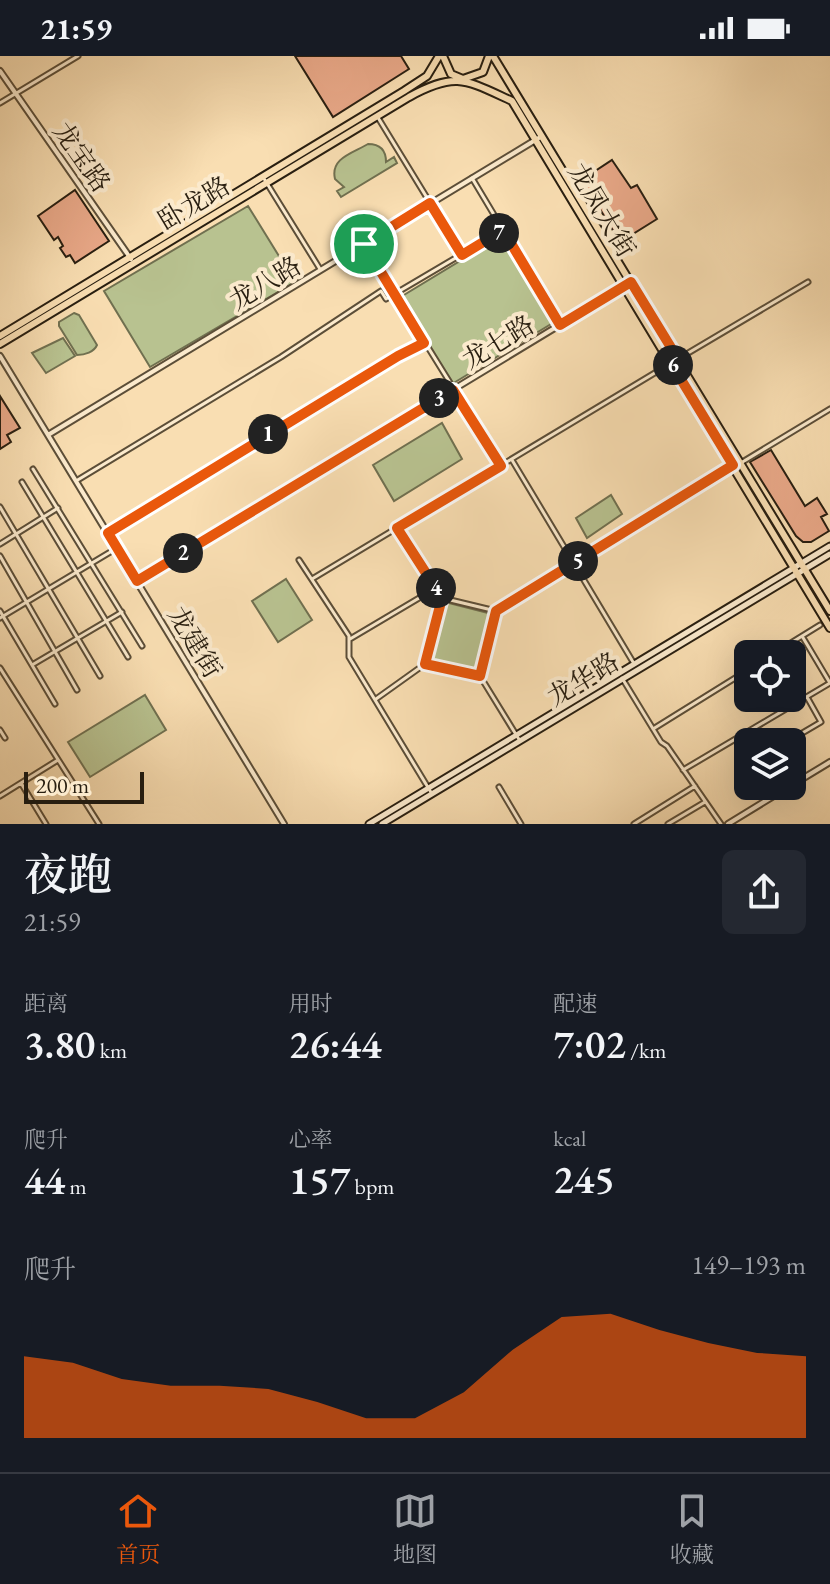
<!DOCTYPE html>
<html lang="zh">
<head>
<meta charset="utf-8">
<style>
	body { margin:0; font-family:"EB Garamond","Noto Serif SC",serif; background:#242831; color:#f1f3f6; height:100vh; display:flex; flex-direction:column; font-size:30px; white-space:nowrap }
	* { box-sizing:border-box; margin:0 }
	p { font-size:26px; color:#9ea1a6 }
	.icon { flex:none; width:44px; height:44px; fill:none; stroke:currentColor; stroke-width:2; stroke-linecap:round; stroke-linejoin:round }
	.map { position:relative; height:768px; overflow:hidden }
	.panel { display:flex; flex-direction:column; background:#171b24; flex:1 }
	.panel>* { flex:none }
	.buttons { position:absolute; left:734px; top:584px; display:grid; gap:16px }
	.buttons a { display:grid; place-items:center; width:72px; height:72px; border-radius:12px; background:#171b24; box-shadow:0 8px 32px #0002; font-size:40px }
	.scale { position:absolute; left:24px; bottom:20px; width:120px; box-sizing:border-box; padding-left:8px; border:4px solid #281e10; border-top:0; font-size:22px; line-height:28px; white-space:nowrap; color:#281e10; -webkit-text-stroke:6px #fbeacd; paint-order:stroke }
	.pin { position:absolute; display:grid; place-items:center; width:68px; height:68px; color:#fff; margin:-34px; border:4px solid #fff; border-radius:50%; box-shadow:0 2px 8px #0007 }
	.km { position:absolute; width:40px; height:40px; margin:-20px; border-radius:50%; background:#222; color:#fff; font-size:22px; line-height:40px; text-align:center }
	.round { display:grid; place-items:center; flex:none; width:84px; height:84px; border-radius:12px; background:#242831 }
	.overview { display:flex; align-items:center; justify-content:space-between; height:136px; padding:0 24px }
	h1 { font-size:44px; font-weight:600; line-height:60px }
	.stats { display:grid; grid-template-columns:repeat(3,1fr); gap:12px; height:136px; padding:8px 24px }
	.stats div { display:grid; align-content:center }
	.stats b { font-size:40px; font-weight:600 }
	.stats small { font-size:22px; font-weight:400 }
	.stats p { font-size:22px }
	.chart { height:224px; padding:16px 24px }
	.chart p { display:flex; justify-content:space-between }
	.chart svg { width:100%; height:144px; margin-top:8px; fill:#ea580c; opacity:.7 }
	.status { display:flex; justify-content:space-between; align-items:center; height:56px; padding:0 40px; background:#171b24; direction:ltr }
	.status svg { height:22px; fill:currentColor }
	.dock { display:flex; justify-content:space-around; align-items:center; height:112px; border-top:2px solid #363941; background:#171b24; font-size:22px; color:#9ea1a6 }
	.dock a { display:grid; justify-items:center; gap:4px }
	.dock .selected { color:#ea580c }
	.map>svg:first-child { display:block }
	.green { fill:#b8c290; stroke:#707050; stroke-width:2 }
	.building { fill:#e9a888; stroke:#281e10; stroke-width:2 }
	.lines { fill:none; stroke-linecap:round; stroke-linejoin:round }
	.minor-casing { stroke:#5c4e38; stroke-width:7 }
	.tertiary-casing { stroke:#5c4e38; stroke-width:8 }
	.secondary-casing { stroke:#281e10; stroke-width:9 }
	.primary-casing { stroke:#281e10; stroke-width:10 }
	.minor { stroke:#fbeacd; stroke-width:3 }
	.tertiary { stroke:#fbeacd; stroke-width:4 }
	.secondary { stroke:#fbeacd; stroke-width:5 }
	.primary { stroke:#f9deb2; stroke-width:6 }
	.route-casing { stroke:#fff; stroke-width:16 }
	.route { stroke:#ea580c; stroke-width:10 }
	.labels { text-anchor:middle; stroke-width:8; stroke-linejoin:round; paint-order:stroke }
	.street-label { font-size:26px; fill:#281e10; stroke:#fbeacd }
</style>
</head>
<body>
<div class="status"><b>21:59</b><svg viewBox="0 0 49 12"><path d="M0 12V9h3v3zM5 12V6h3v6zM10 12V3h3v9zM15 12V0h3v12zM26 1h20v11H26zM47 4h2v5h-2z"/></svg></div>
<div class="map">
<svg width="830" height="768" viewBox="0 0 830 768">
	<rect width="100%" height="100%" fill="#f9deb2"/>
	<filter id="stains"><feTurbulence type="fractalNoise" baseFrequency=".0025" numOctaves="4"/><feColorMatrix values="0 0 0 0 .2 0 0 0 0 .09 0 0 0 0 .02 0 0 0 .5 -.17"/></filter>
	<radialGradient id="worn" r=".72"><stop offset=".6" stop-color="#630" stop-opacity="0"/><stop offset="1" stop-color="#630" stop-opacity=".3"/></radialGradient>
	<path class="green" d="M368 88C380 88 386 94 386 106L394 101 397 107 341 141 337 135 344 131 335 123C330 102 353 97 368 88Z
		M248 150 295 226 150 311 104 235Z
		M501 180 556 265 452 328 399 242Z
		M74 257 79 259 97 289C94 296 85 299 77 299L59 270V266Z
		M63 282 75 300 46 317 32 297Z
		M442 367 462 403 394 445 373 409Z
		M611 439 622 458 587 482 576 462Z
		M286 523 312 564 278 586 252 545Z
		M445 546 492 558 478 617 430 606Z
		M145 639 166 674 90 721 68 686Z"/>
	<path class="building" d="M295 0H401L409 13 333 61Z
		M612 104 631 132 637 129 657 163 620 186 598 150 593 153 577 127Z
		M75 134 109 185 75 207 70 199 66 201 60 192 63 190 58 181 54 184 38 160Z
		M0 340 20 372 7 379 11 386 0 393Z
		M771 394 805 450 817 442 827 458 821 461 829 475 811 486H803L796 480 750 406Z"/>
	<g class="lines">
		<defs>
			<path id="minor" d="M0 47 78 0
				M377 60 462 199
				M263 121 320 213
				M472 122 560 269
				M364 188 501 409
				M678 303 808 226
				M512 404 633 606
				M33 413 142 590
				M76 425 281 301 381 235 386 243 503 174
				M22 426 128 601
				M0 451 100 620
				M397 472 442 542
				M108 477 398 300 424 287
				M0 488 58 452
				M0 500 77 634
				M299 504 349 580V601L432 738
				M312 523 668 309
				M0 555 55 648
				M496 555 442 542 425 608 480 620 496 555 830 353
				M0 562 117 492
				M350 583 436 532
				M773 598 820 569
				M32 609 122 556
				M0 612 99 768
				M480 620 520 685
				M622 622 661 686 667 690 721 768
				M376 643 425 608
				M653 673 748 614
				M0 674 5 682
				M787 686 821 666 807 641
				M683 714 830 627 802 580
				M21 727 46 768
				M499 731 521 768
				M0 740 58 704
				M634 768 695 730
				M668 768 705 746"/>
			<path id="tertiary" d="M0 15 131 203
				M0 300 284 768
				M48 379 542 80
				M137 525 624 230
				M792 729 830 706
				M728 768 790 730"/>
			<path id="secondary" d="M369 768 830 490
				M382 768 830 498"/>
			<path id="primary" d="M443 0 451 18 463 23 483 16 489 0
				M493 0 830 555
				M0 280 404 35 427 20 439 0
				M0 288 409 41C456 15 466 24 512 45L830 572"/>
		</defs>
		<use href="#minor" class="minor-casing"/>
		<use href="#tertiary" class="tertiary-casing"/>
		<use href="#secondary" class="secondary-casing"/>
		<use href="#primary" class="primary-casing"/>
		<use href="#minor" class="minor"/>
		<use href="#tertiary" class="tertiary"/>
		<use href="#secondary" class="secondary"/>
		<use href="#primary" class="primary"/>
	</g>
	<g class="lines">
		<defs>
			<path id="route" d="M430 147 462 199 503 174 560 269 631 226 678 303 671 307 733 409 496 555 480 620 425 608 442 542 397 472 501 410 453 334 137 525 108 477 398 300 424 287 364 188Z"/>
		</defs>
		<use href="#route" class="route-casing"/>
		<use href="#route" class="route"/>
	</g>
	<g class="labels">
		<g class="street-label">
			<text transform="translate(82 101) rotate(55)" y="9">龙宝路</text>
			<text transform="translate(194 147) rotate(-31)" y="9">卧龙路</text>
			<text transform="translate(602 154) rotate(59)" y="9">龙凤大街</text>
			<text transform="translate(265 227) rotate(-31)" y="9">龙八路</text>
			<text transform="translate(498 286) rotate(-31)" y="9">龙七路</text>
			<text transform="translate(195 586) rotate(59)" y="9">龙建街</text>
			<text transform="translate(583 623) rotate(-31)" y="9">龙华路</text>
		</g>
	</g>
	<rect width="100%" height="100%" filter="url(#stains)"/>
	<rect width="100%" height="100%" fill="url(#worn)"/>
</svg>
<div class="buttons">
<a><svg class="icon" aria-label="locate" viewBox="0 0 24 24"><circle cx="12" cy="12" r="6"/><path d="M12 2v4M12 18v4M2 12h4M18 12h4"/></svg></a>
<a><svg class="icon" aria-label="layers" viewBox="0 0 24 24"><path d="M12 4l9 5-9 5-9-5zM3 14l9 5 9-5"/></svg></a>
</div>
<div class="scale">200 m</div>
<div class="pin" style="left:364px;top:188px;background:#1e9e55"><svg class="icon" aria-label="arrive" viewBox="0 0 24 24"><path d="M6 21V4h12l-3 4 3 4H6"/></svg></div>
<b class="km" style="left:268px;top:378px">1</b>
<b class="km" style="left:183px;top:497px">2</b>
<b class="km" style="left:439px;top:342px">3</b>
<b class="km" style="left:436px;top:532px">4</b>
<b class="km" style="left:578px;top:505px">5</b>
<b class="km" style="left:673px;top:309px">6</b>
<b class="km" style="left:499px;top:177px">7</b>
</div>
<section class="panel">
<div class="overview"><div><h1>夜跑</h1><p>21:59</p></div><a class="round"><svg class="icon" aria-label="share" viewBox="0 0 24 24"><path d="M12 15V3M7 8l5-5 5 5M5 13v7h14v-7"/></svg></a></div>
<div class="stats">
<div><p>距离</p><b>3.80<small> km</small></b></div>
<div><p>用时</p><b>26:44</b></div>
<div><p>配速</p><b>7:02<small> /km</small></b></div>
</div>
<div class="stats">
<div><p>爬升</p><b>44<small> m</small></b></div>
<div><p>心率</p><b>157<small> bpm</small></b></div>
<div><p>kcal</p><b>245</b></div>
</div>
<div class="chart"><p><span>爬升</span>149–193 m</p>
<svg viewBox="0 0 160 44" preserveAspectRatio="none"><path d="M0 44V19L10 21L20 26L30 28L40 28L50 29L60 33L70 38L80 38L90 30L100 17L110 7L120 6L130 11L140 15L150 18L160 19V44z"/></svg>
</div>
</section>
<nav class="dock">
<a class="selected"><svg class="icon" aria-label="home" viewBox="0 0 24 24"><path d="M3 11l9-7 9 7M6 9v11h12V9"/></svg>首页</a>
<a><svg class="icon" aria-label="map" viewBox="0 0 24 24"><path d="M3 6l6-2 6 2 6-2v14l-6 2-6-2-6 2zM9 4v14M15 6v14"/></svg>地图</a>
<a><svg class="icon" aria-label="saved" viewBox="0 0 24 24"><path d="M7 4h10v16l-5-4-5 4z"/></svg>收藏</a>
</nav>
</body>
</html>
